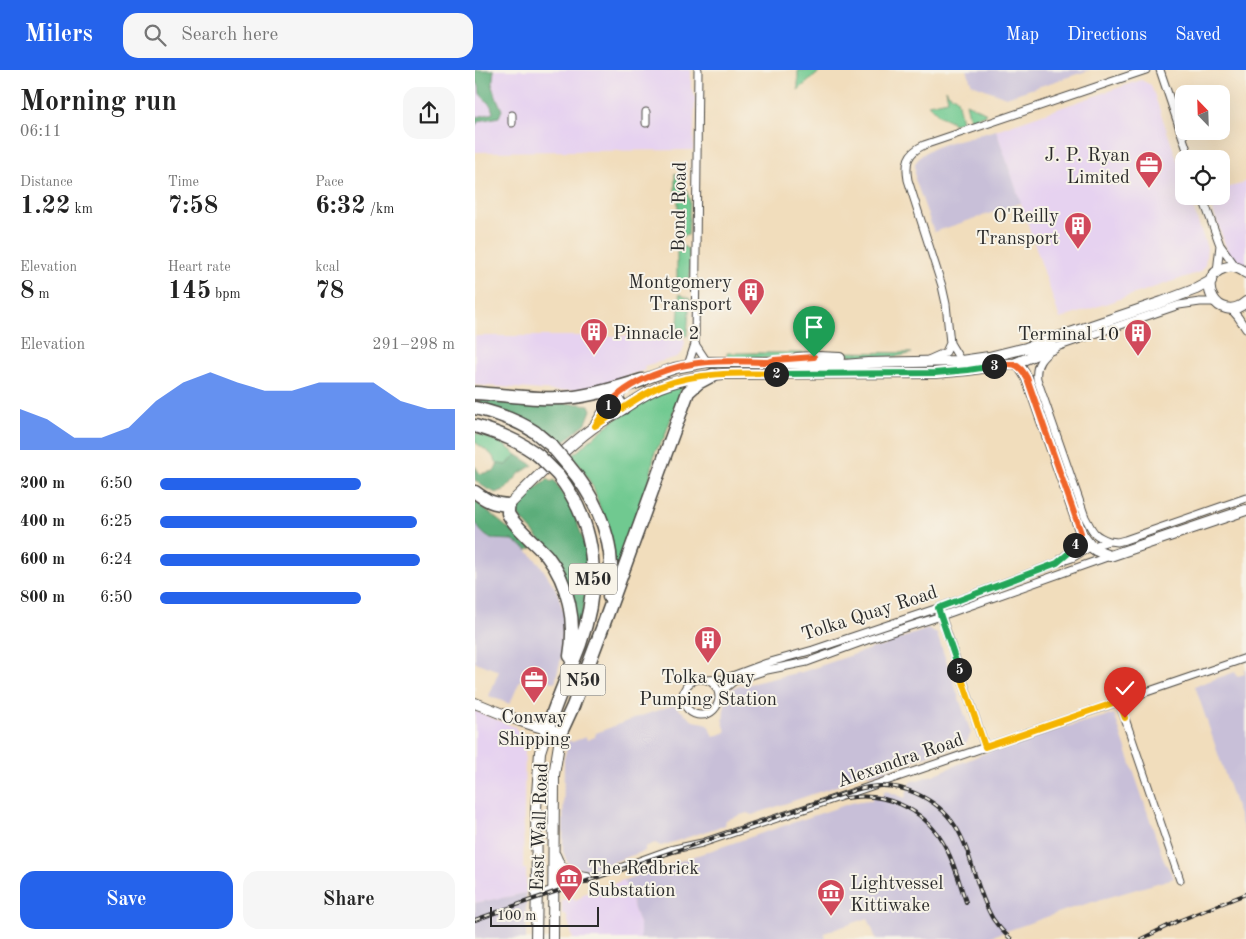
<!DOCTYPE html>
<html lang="en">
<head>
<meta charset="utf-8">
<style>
	body { margin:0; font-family:"Old Standard TT",serif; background:#f6f6f6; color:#222; height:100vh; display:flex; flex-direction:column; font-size:19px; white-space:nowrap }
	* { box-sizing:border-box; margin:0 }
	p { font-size:16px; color:#767676 }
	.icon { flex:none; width:28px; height:28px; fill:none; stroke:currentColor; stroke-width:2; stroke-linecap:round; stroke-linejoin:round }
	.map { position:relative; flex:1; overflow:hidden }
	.sheet { display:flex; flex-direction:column; background:#fff; width:475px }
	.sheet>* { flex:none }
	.needle { width:32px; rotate:337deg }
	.controls { position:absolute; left:700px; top:15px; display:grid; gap:10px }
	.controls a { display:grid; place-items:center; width:55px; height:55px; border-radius:10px; background:#fff; box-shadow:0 5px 20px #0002; font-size:25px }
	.scale { position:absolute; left:15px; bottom:12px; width:109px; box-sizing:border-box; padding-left:5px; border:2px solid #2b2b2b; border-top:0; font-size:14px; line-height:18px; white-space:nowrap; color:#2b2b2b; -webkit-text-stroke:4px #f7f3e8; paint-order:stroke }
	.pin { position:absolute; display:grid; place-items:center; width:42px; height:42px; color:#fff; margin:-51px -21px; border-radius:50% 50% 50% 0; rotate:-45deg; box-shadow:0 0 5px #0007 }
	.pin .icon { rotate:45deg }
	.km { position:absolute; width:25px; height:25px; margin:-12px; border-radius:50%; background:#222; color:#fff; font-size:14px; line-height:25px; text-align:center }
	.round { display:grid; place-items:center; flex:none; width:52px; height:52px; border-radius:15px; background:#f6f6f6 }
	.overview { display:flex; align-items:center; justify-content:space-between; height:85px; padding:0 20px }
	h1 { font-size:28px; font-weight:800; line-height:38px }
	.metrics { display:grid; grid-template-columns:repeat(3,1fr); gap:8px; height:85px; padding:5px 20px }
	.metrics div { display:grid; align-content:center }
	.metrics b { font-size:25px; font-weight:800 }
	.metrics small { font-size:14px; font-weight:400 }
	.metrics p { font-size:14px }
	.chart { height:140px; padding:10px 20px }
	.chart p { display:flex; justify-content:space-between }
	.chart svg { width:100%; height:90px; margin-top:5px; fill:#2563eb; opacity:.7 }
	.cta { display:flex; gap:10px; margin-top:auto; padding:10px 20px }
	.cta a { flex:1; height:58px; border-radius:15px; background:#2563eb; color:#fff; font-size:20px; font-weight:800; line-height:58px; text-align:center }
	.cta a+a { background:#f6f6f6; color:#222 }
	ul { padding:0 20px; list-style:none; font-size:16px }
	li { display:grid; grid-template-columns:80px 60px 1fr; align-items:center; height:38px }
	li i { height:12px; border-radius:6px; background:#2563eb }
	header { display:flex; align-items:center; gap:30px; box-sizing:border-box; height:70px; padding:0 25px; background:#2563eb; color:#fff }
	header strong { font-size:24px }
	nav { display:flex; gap:28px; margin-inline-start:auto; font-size:18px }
	.search { width:350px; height:45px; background:#f6f6f6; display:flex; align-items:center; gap:12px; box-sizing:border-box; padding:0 18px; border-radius:15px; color:#767676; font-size:19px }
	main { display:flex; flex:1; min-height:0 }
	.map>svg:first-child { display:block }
	.built { fill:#e6d2f0 }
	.industrial { fill:#c8bfd8 }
	.green { fill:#70c990; stroke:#4e7a5e }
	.forest { fill:#5cad7a; stroke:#446c52 }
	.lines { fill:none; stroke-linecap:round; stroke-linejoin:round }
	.street-casing { stroke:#494641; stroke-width:9 }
	.secondary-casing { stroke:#494641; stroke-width:12 }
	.highway-casing { stroke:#494641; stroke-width:15 }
	.street { stroke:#fff; stroke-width:7 }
	.secondary { stroke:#fff; stroke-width:10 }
	.highway { stroke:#fff; stroke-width:12 }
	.rail-casing { stroke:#2b2b2b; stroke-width:4 }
	.rail { stroke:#f7f3e8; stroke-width:2; stroke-dasharray:5.5; stroke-linecap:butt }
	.highway-bridge-casing { stroke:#494641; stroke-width:15; stroke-linecap:butt }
	.highway-bridge { stroke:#fff; stroke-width:12 }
	.split-1-casing { stroke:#fff; stroke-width:10 }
	.split-2-casing { stroke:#fff; stroke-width:10 }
	.split-3-casing { stroke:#fff; stroke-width:10 }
	.split-4-casing { stroke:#fff; stroke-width:10 }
	.split-5-casing { stroke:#fff; stroke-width:10 }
	.split-6-casing { stroke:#fff; stroke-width:10 }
	.split-1 { stroke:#f0652b; stroke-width:6 }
	.split-2 { stroke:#f5b400; stroke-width:6 }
	.split-3 { stroke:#22a559; stroke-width:6 }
	.split-4 { stroke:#f0652b; stroke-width:6 }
	.split-5 { stroke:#22a559; stroke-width:6 }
	.split-6 { stroke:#f5b400; stroke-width:6 }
	.labels { text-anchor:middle; stroke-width:4; stroke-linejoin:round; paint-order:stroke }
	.shield { fill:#f7f3e8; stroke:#686764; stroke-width:1 }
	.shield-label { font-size:18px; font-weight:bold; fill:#2b2b2b }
	.poi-label { font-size:19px; fill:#2b2b2b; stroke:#f7f3e8; text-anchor:end }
	.street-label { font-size:19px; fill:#2b2b2b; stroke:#f7f3e8 }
</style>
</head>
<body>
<header>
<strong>Milers</strong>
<div class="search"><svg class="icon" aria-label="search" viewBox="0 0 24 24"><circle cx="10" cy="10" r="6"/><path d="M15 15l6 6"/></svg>Search here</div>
<nav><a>Map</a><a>Directions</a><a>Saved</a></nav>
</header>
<main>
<section class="sheet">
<div class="overview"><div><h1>Morning run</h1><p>06:11</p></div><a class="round"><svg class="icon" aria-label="share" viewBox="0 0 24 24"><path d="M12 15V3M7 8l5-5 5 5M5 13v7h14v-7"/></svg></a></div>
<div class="metrics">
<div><p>Distance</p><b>1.22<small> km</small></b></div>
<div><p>Time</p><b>7:58</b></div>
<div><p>Pace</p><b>6:32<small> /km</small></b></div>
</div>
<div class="metrics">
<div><p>Elevation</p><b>8<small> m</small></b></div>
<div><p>Heart rate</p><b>145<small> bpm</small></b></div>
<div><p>kcal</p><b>78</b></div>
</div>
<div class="chart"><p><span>Elevation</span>291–298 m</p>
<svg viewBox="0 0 160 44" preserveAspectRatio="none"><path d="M0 44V24L10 29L20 38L30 38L40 33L50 20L60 11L70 6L80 11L90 15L100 15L110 11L120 11L130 11L140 20L150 24L160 24V44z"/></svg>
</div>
<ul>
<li><b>200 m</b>6:50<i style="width:68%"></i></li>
<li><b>400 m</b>6:25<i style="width:87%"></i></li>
<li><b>600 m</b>6:24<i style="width:88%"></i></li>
<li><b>800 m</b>6:50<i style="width:68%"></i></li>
</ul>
<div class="cta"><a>Save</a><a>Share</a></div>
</section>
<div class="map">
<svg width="771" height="869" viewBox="0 0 771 869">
	<rect width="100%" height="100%" fill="#f7f3e8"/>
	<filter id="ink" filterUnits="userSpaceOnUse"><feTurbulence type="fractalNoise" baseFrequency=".02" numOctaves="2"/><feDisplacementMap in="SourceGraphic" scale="10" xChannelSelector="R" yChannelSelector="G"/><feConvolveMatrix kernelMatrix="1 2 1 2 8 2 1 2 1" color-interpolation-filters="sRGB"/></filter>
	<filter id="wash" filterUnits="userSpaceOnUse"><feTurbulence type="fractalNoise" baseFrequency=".0096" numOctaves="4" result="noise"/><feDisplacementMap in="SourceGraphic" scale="20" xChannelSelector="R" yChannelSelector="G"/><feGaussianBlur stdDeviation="1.12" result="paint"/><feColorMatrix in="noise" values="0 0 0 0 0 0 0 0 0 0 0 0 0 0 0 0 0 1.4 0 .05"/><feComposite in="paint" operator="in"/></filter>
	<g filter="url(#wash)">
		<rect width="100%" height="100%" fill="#f1ddbc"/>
		<path class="built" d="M0 0H216V18L220 28 218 80 0 82Z
			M666 10 676 15 709 110V126H714L732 178 730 195 725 202 585 249 521 60Z
			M771 111V197L753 183 733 126H746V119L767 114Z
			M0 266H208L210 273 207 283 202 287 169 296 170 300 114 319 82 321 0 315Z
			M0 641 40 657 50 674 48 799H51V823L38 826 0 833Z
			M149 810 165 856V869H98L91 844H87V830L98 827 100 830 107 827 106 825Z"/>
		<path class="industrial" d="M491 0H615L531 27 497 14Z
			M521 60 546 133 459 162 440 109V93L446 86 454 80 472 73Z
			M0 451 5 460 10 465 16 469 38 470 52 480 64 493 79 516 83 524 89 544 90 553 88 580 80 613 49 601 35 634 14 626 24 601 0 592Z
			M453 559 462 564 496 663 492 672 396 705 390 702 376 707 373 712 277 745 272 743 251 750 250 755 186 776 180 773 170 777V781L126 796 112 800 107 799 101 798 94 794 91 789 88 781 89 689 94 670 97 672 111 667 112 670 120 667 121 663 163 647 199 635 218 651 230 653 235 658 239 667 251 662 248 652 249 640 252 627 257 618 321 603H324L398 578 409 576 421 570Z
			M769 599H771V766L720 616 760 602 762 606 767 605 770 603Z
			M639 644 689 791 699 808 594 839 509 869H401L393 848 349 863 351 869H165V856L149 810 370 735 380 732 397 730 398 725 408 726 409 721 413 720 415 722 430 728 435 712 458 705 536 672Z
			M51 823V869H0V833L38 826Z"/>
		<path class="green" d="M323 0H347L323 20Z
			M471 19 473 23 482 29 487 52 478 54 476 51 465 46 453 34 473 30Z
			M491 33 508 41 511 44 495 50Z
			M200 103 208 110 215 131 213 165 203 167V124L200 121Z
			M202 175 210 177 214 181 215 210 208 214 202 215Z
			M204 224 215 229 212 266 202 264 205 230Z
			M355 282 437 283C413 291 380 286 355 283Z
			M252 283H334V284L294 288H252Z
			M208 315 189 368 180 382 175 408 141 501 132 459 118 417 109 402 97 386C130 358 164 323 208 315Z
			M0 363 27 373 42 385 31 395 23 394 16 384 0 372Z"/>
		<path class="forest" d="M0 0H19L17 17 27 40 24 47 4 51 0 56V45L2 47 18 43 16 36 5 24 4 16 0 10Z
			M8 328 51 332 105 334 114 335 116 340 111 353 86 374 84 375 6 334 3 332Z
			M42 385 58 395 45 403 31 419 21 423 9 417 0 410V396L5 404 19 401 23 394 31 395Z
			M73 409 76 412 79 410 96 436 107 466 111 480 114 516 102 567 82 491 68 473 43 445 42 441 46 430Z
			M0 431 57 478 52 480 38 470 16 469 10 465 5 460 0 451Z"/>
	</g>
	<g filter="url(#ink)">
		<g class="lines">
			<defs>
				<path id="street" d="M685 0 715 89
					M171 42V53
					M37 53V45
					M727 126 745 175
					M742 202 745 175 761 197
					M756 239 763 247 771 259
					M220 274 232 292
					M453 290 471 282 475 273
					M486 291 475 273 471 234 467 216 433 110C430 93 432 83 449 75L671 0
					M213 295 220 274 223 0
					M634 471C618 465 618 462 610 447L562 309C560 294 567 287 579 278L704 235 725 232H740
					M586 489C596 482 601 474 606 463
					M465 542 510 677
					M208 627a18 18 0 1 1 36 0a18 18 0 1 1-36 0Z
					M232 610 249 609 292 593 338 580 463 538 582 493 597 488 615 477 634 471 642 472 650 470 771 428
					M244 623 259 611 292 600 332 592 392 570 466 546 635 486
					M644 631 705 810
					M145 798 195 780 227 773 329 739 771 588
					M62 825 111 809"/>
				<path id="secondary" d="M771 203C765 198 757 195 749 198 718 208 743 256 771 232
					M322 288 343 287 365 288
					M539 294 545 297 552 308 606 463C617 479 617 480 635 486L771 440
					M161 313 167 310 200 298 232 292H294L300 293 369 295 393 293 486 291 514 287 551 278 687 232 721 219 736 211
					M120 356 133 335 145 323
					M34 435C61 408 88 380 119 357 126 351 134 348 142 343 157 333 171 322 188 316 207 309 228 306 248 304L460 303 493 300 527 295 539 294 562 284 579 278
					M0 633C28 644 56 657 86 662L79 705 78 869
					M80 785C85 799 97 807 112 808
					M61 869 62 811 61 739 65 682 72 660"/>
				<path id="highway" d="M135 320 148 338
					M0 323C33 325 67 331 100 327 123 324 145 317 167 310
					M0 338C21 343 42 350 60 362 65 366 70 371 76 375
					M0 356C23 363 45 371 64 386
					M93 395C117 423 135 459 136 496 137 506 135 517 134 527
					M0 422C12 431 18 434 34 435 33 437 33 440 33 443 36 453 63 476 72 486 94 514 101 551 95 586
					M72 660C81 631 94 603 105 574 126 514 123 457 83 405
					M86 662 98 636 128 556 213 322 223 313 238 305"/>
			</defs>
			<use href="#street" class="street-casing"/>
			<use href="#secondary" class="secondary-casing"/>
			<use href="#highway" class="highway-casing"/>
			<use href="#street" class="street"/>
			<use href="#secondary" class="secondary"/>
			<use href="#highway" class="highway"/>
			<defs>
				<path id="rail" d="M371 728C409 721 447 738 467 771 479 790 484 812 491 832
					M0 850 53 831 380 720C401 714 420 714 440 723 500 749 490 801 518 849 523 856 529 863 536 869
					M666 869 703 851 771 824"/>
			</defs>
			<use href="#rail" class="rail-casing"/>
			<use href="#rail" class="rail"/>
			<defs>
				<path id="highway-bridge" d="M76 375 93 395
					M64 386 83 405"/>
			</defs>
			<use href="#highway-bridge" class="highway-bridge-casing"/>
			<use href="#highway-bridge" class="highway-bridge"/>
		</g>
	</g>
	<g class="lines" filter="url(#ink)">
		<defs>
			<path id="split-1" d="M133 336C152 310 201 294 233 292 253 290 274 292 294 292L299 290 339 287"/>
			<path id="split-2" d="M133 336 120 356C142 343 163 326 186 316 222 302 263 303 301 304"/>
			<path id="split-3" d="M301 304 460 303 493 300 519 296"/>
			<path id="split-4" d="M519 296C536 293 543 291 552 308L606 463 600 475"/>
			<path id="split-5" d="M484 600 463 538 582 493 595 482 600 475"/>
			<path id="split-6" d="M484 600 510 677 644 631 650 648"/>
		</defs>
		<use href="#split-1" class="split-1-casing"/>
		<use href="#split-2" class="split-2-casing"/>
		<use href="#split-3" class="split-3-casing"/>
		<use href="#split-4" class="split-4-casing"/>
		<use href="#split-5" class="split-5-casing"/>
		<use href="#split-6" class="split-6-casing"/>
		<use href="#split-1" class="split-1"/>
		<use href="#split-2" class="split-2"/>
		<use href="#split-3" class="split-3"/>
		<use href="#split-4" class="split-4"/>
		<use href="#split-5" class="split-5"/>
		<use href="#split-6" class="split-6"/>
	</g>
	<defs>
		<symbol id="office-pin" viewBox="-11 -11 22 30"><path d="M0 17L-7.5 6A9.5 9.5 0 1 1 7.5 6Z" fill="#d1495b" stroke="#f7f3e8"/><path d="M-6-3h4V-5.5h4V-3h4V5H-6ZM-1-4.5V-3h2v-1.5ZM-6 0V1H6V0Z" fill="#fff"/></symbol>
		<symbol id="building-pin" viewBox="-11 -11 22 30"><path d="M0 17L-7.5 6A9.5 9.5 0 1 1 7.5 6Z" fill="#d1495b" stroke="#f7f3e8"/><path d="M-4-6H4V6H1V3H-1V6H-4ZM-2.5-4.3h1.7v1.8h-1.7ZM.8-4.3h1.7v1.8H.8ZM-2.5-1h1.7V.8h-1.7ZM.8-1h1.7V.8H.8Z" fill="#fff"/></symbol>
		<symbol id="museum-pin" viewBox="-11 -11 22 30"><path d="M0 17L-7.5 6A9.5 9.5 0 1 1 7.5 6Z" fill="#d1495b" stroke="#f7f3e8"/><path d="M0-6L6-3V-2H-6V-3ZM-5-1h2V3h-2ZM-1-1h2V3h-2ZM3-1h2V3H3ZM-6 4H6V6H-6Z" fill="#fff"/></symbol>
	</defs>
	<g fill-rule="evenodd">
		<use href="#office-pin" x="658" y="79" width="32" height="43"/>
		<use href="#building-pin" x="587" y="140" width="32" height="43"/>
		<use href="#building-pin" x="260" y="206" width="32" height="43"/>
		<use href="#building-pin" x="103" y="246" width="32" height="43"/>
		<use href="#building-pin" x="647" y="247" width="32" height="43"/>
		<use href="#building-pin" x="217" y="554" width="32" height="43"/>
		<use href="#office-pin" x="43" y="594" width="32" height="43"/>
		<use href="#museum-pin" x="78" y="792" width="32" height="43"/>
		<use href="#museum-pin" x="340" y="807" width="32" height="43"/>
	</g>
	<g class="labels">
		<g class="shield">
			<rect x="94" y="493.5" width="48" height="31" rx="4"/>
			<rect x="85.5" y="594.5" width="45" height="31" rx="4"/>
		</g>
		<g class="shield-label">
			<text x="118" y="515">M50</text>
			<text x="108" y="616">N50</text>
		</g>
		<g class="poi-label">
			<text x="655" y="91">J. P. Ryan<tspan x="655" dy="22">Limited</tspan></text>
			<text x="584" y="152">O'Reilly<tspan x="584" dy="22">Transport</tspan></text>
			<text x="257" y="218">Montgomery<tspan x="257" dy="22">Transport</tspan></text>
			<text x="138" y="269" text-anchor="start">Pinnacle 2</text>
			<text x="644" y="270">Terminal 10</text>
			<text x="233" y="613" text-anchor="middle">Tolka Quay<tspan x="233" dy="22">Pumping Station</tspan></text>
			<text x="59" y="653" text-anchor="middle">Conway<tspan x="59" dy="22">Shipping</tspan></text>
			<text x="113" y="804" text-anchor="start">The Redbrick<tspan x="113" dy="22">Substation</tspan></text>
			<text x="375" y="819" text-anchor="start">Lightvessel<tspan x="375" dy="22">Kittiwake</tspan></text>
		</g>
		<g class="street-label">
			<text transform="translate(203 137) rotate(-89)" y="7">Bond Road</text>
			<text transform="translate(394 542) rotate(-18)" y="7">Tolka Quay Road</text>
			<text transform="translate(425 689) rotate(-19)" y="7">Alexandra Road</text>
			<text transform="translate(63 757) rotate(-88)" y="7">East Wall Road</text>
		</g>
	</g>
</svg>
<div class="controls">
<a><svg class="needle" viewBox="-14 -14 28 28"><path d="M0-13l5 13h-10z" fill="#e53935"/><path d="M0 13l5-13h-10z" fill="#767676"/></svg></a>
<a><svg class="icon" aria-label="locate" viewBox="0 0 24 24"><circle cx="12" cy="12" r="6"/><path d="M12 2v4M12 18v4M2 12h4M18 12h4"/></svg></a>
</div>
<div class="scale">100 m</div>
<div class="pin" style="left:339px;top:287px;background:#1e9e55"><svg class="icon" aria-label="arrive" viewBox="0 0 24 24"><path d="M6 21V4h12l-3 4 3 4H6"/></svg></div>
<div class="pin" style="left:650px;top:648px;background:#d93025"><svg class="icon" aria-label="check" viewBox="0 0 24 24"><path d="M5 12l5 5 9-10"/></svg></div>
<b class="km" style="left:133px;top:336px">1</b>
<b class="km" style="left:301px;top:304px">2</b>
<b class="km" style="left:519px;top:296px">3</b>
<b class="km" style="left:600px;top:475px">4</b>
<b class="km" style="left:484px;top:600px">5</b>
</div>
</main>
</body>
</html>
